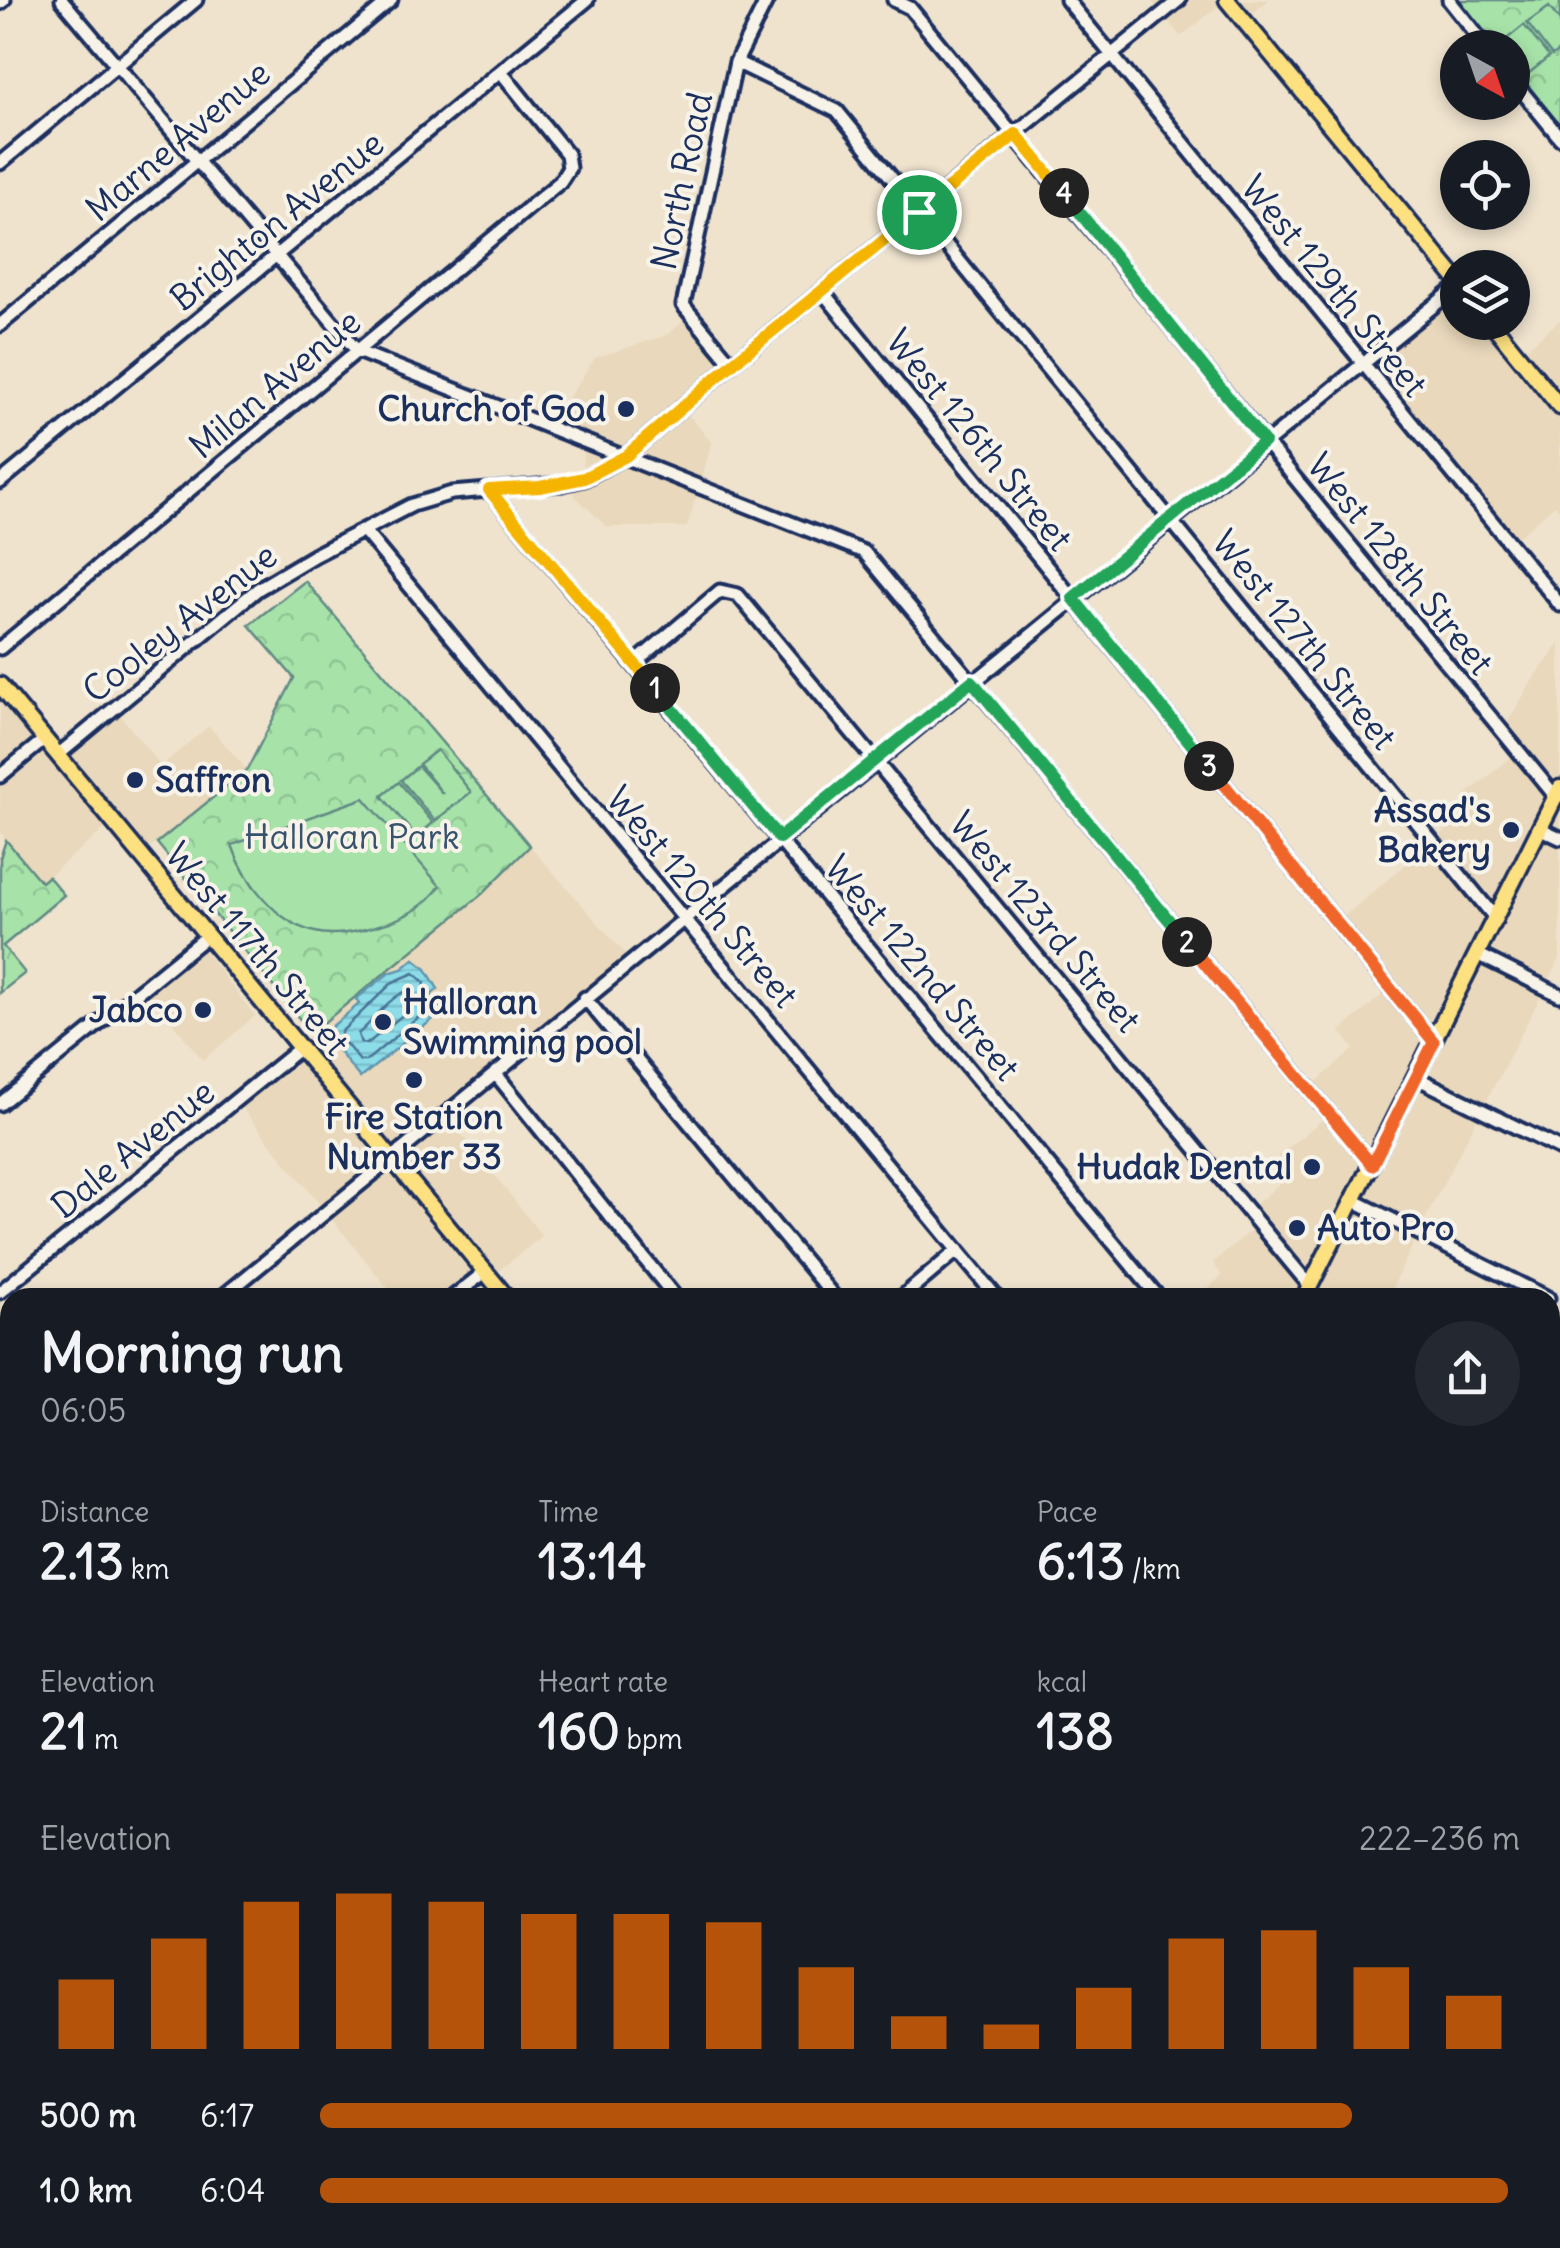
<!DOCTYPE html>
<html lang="en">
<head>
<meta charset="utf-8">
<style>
	body { margin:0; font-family:Delius,sans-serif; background:#242831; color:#f1f3f6; height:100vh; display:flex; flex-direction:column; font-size:38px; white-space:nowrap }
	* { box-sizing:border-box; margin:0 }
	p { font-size:32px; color:#9ea1a6 }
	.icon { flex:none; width:55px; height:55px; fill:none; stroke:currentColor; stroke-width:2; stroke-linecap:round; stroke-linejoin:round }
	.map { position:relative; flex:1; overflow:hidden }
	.details { position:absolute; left:0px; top:1288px; width:1560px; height:962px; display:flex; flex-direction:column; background:#171b24; border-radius:30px 30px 0 0; box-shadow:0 5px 15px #0003 }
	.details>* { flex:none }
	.needle { width:65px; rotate:140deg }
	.controls { position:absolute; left:1440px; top:30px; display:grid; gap:20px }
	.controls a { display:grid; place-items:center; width:90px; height:90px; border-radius:50%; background:#171b24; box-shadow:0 5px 15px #0003; font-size:50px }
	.pin { position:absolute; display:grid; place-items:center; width:85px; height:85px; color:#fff; margin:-42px; border:5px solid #fff; border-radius:50%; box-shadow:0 2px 10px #0007 }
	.km { position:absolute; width:50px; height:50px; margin:-25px; border-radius:50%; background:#222; color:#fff; font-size:28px; line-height:50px; text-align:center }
	.round { display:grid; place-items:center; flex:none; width:105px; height:105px; border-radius:52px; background:#242831 }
	.headline { display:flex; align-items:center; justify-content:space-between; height:170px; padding:0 40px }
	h1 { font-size:55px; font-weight:700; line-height:75px }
	.metrics { display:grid; grid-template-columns:repeat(3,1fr); gap:15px; height:170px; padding:10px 40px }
	.metrics div { display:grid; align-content:center }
	.metrics b { font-size:50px; font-weight:700 }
	.metrics small { font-size:28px; font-weight:400 }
	.metrics p { font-size:28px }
	.chart { height:280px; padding:20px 40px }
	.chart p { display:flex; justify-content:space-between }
	.chart svg { width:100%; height:180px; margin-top:10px; stroke:#b45309; stroke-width:6 }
	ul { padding:0 40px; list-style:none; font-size:32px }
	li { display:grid; grid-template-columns:160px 120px 1fr; align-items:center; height:75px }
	li i { height:25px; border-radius:12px; background:#b45309 }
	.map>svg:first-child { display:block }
	.built { fill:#e9d8bb }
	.forest { fill:url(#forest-crowns); stroke:#618984; stroke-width:2.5 }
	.pitch { fill:#a7e3a9; stroke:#618984; stroke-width:2.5 }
	.water { fill:url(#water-rules); stroke:#5f97b1; stroke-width:2.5 }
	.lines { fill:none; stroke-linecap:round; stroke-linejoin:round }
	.shore { stroke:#497596; stroke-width:2.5 }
	.minor-casing { stroke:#1b2f5e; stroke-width:19 }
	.major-casing { stroke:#1b2f5e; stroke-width:21 }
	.highway-casing { stroke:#1b2f5e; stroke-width:22 }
	.minor { stroke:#f7f3e8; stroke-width:11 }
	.major { stroke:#fde080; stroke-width:14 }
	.highway { stroke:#fde080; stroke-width:15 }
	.split-1-casing { stroke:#fff; stroke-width:20 }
	.split-2-casing { stroke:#fff; stroke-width:20 }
	.split-3-casing { stroke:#fff; stroke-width:20 }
	.split-4-casing { stroke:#fff; stroke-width:20 }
	.split-5-casing { stroke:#fff; stroke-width:20 }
	.split-1 { stroke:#f5b400; stroke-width:12 }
	.split-2 { stroke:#22a559; stroke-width:12 }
	.split-3 { stroke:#f0652b; stroke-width:12 }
	.split-4 { stroke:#22a559; stroke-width:12 }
	.split-5 { stroke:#f5b400; stroke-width:12 }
	.poi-dot { fill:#1b2f5e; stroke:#f7f3e8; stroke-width:4 }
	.labels { text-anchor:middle; stroke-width:8; stroke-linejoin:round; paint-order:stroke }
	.street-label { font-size:35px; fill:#1b2f5e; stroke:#f7f3e8 }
	.poi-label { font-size:35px; font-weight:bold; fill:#1b2f5e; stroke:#f7f3e8; text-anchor:end }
	.park-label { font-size:35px; fill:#37536d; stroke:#f7f3e8 }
</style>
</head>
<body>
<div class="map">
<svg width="1560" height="2248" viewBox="0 0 1560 2248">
	<defs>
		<pattern id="forest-crowns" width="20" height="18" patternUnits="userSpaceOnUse" patternTransform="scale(2.5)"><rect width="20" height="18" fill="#a7e3a9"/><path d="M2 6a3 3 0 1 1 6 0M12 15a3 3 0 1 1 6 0" fill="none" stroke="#8fc394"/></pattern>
		<pattern id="water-rules" width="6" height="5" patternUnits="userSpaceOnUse" patternTransform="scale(2.5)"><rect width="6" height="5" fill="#8ddde9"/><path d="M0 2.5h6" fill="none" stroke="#79beca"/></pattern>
	</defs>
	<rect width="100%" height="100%" fill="#efe3ce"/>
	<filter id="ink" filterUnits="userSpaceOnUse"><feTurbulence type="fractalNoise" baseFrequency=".01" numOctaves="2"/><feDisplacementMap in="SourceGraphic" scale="20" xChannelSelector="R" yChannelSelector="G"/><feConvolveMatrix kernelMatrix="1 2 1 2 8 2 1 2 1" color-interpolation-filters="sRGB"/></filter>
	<g filter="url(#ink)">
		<path class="built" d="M1151 0H1269L1240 23 1222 3 1181 37Z
			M1457 295 1458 322 1486 323 1515 358 1560 320V511L1555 505 1513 541 1370 366Z
			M686 319 731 372 685 411 712 443 687 527H607L576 497 566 478 583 471V449L544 434 595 358 667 335Z
			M1560 643V959L1425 1219 1388 1297 1197 1298 1222 1276 1213 1263 1253 1228 1243 1215 1291 1174 1278 1156 1327 1116 1306 1091 1354 1049 1340 1031 1387 991 1334 925 1475 806 1466 795 1515 754 1500 735 1532 681Z
			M0 678 64 753 116 710 161 766 209 726 247 770 132 862 105 829 41 882 0 832Z
			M530 846 634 964 446 1120 470 1143 542 1236 481 1285 469 1272 437 1297H395L241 1107 312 1049 305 1040 482 894Z
			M193 936 255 1016 203 1060 139 982Z
			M563 2240H902L909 2248H545L559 2245Z
			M1183 2240H1304L1294 2248H1190Z"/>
		<path class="forest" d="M1458 0H1560V126L1513 68 1512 48 1496 47Z
			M305 581 530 846 482 894 311 1033 157 843 247 770 294 678 249 625Z
			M6 840 41 882 48 876 64 895 3 946 25 973 0 993V858Z"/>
		<path class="pitch" d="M1549 7 1560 21V50L1552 56 1527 23Z
			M1524 25 1549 57 1528 74 1513 54 1512 48 1507 47 1503 42Z
			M437 750 471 792 435 821 401 780 418 766 443 794 419 764Z
			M399 782 433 823 416 837 382 796Z
			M364 798 440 886C427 905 405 918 383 924 363 930 336 938 315 932 276 923 244 880 232 845Z"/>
		<path class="water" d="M414 959 426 969 438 989 431 995 443 1011 360 1078 324 1033 359 1004 356 999 389 973 402 969Z"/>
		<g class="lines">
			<path class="shore" d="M414 973 425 983 422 996 426 1011 366 1061H360L341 1038V1032L393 982Z
				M404 992 409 995 410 1009 367 1044 361 1043 358 1034C375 1020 384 1002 404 992Z"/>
			<defs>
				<path id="minor" d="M62 0 357 351 864 552 1372 1165
					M894 0 910 8 1556 797
					M1067 0 1560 605
					M1449 0 1487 48
					M0 3 4 0
					M736 62 837 111 1496 919
					M1512 79 1560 138
					M0 163 196 0
					M822 291 1434 1042
					M0 325 391 0
					M732 364 683 305 736 62 767 0
					M0 482 587 0
					M489 490 1159 1298
					M365 532 997 1298
					M0 648 560 182 569 168 567 154 501 72
					M635 663 720 591 738 595 1310 1286
					M58 755 258 589 315 555 412 505 452 493 562 484 584 479 626 456 732 364 1179 0
					M0 776 45 739
					M1539 828 1560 838
					M1479 955 1560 995
					M585 998 835 1298
					M495 1073 676 1298
					M1417 1078 1560 1149
					M0 1104 208 935
					M1353 1200 1548 1298
					M0 1292 300 1048
					M221 1298 1458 286
					M452 1298 486 1271
					M901 1298 958 1250
					M1550 1454 1560 1459
					M0 1477 10 1469
					M0 1595 10 1608
					M1550 1609 1560 1614
					M0 1662 10 1654
					M1550 1813 1560 1793
					M1550 1834 1560 1829
					M0 1849 10 1841
					M1550 1981 1560 1993
					M0 2035 10 2027
					M1550 2177 1560 2188
					M0 2222 10 2214
					M224 2240 231 2248
					M909 2240 916 2248
					M1079 2240 1085 2248
					M259 2248 269 2240
					M512 2248 541 2240
					M1049 2248 1059 2240
					M1381 2248 1391 2240"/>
				<path id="major" d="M1227 0 1458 281
					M1491 322 1560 407
					M0 685 507 1298
					M1304 1298 1560 788
					M1284 2240 1290 2248
					M824 2248 828 2240"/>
				<path id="highway" d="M1495 2248 1560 2247"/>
			</defs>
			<use href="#minor" class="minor-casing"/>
			<use href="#major" class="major-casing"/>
			<use href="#highway" class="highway-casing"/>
			<use href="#minor" class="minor"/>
			<use href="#major" class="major"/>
			<use href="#highway" class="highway"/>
		</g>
	</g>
	<g class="lines" filter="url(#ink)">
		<defs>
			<path id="split-1" d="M655 688 489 490 540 487 584 478 626 456 732 364 919 212"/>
			<path id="split-2" d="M655 688 779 838 972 681 1187 942"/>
			<path id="split-3" d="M1187 942 1372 1165 1434 1042 1209 766"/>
			<path id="split-4" d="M1064 193 1264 442 1073 598 1209 766"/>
			<path id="split-5" d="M919 212 1016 134 1064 193"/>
		</defs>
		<use href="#split-1" class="split-1-casing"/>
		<use href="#split-2" class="split-2-casing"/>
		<use href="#split-3" class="split-3-casing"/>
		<use href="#split-4" class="split-4-casing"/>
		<use href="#split-5" class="split-5-casing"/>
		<use href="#split-1" class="split-1"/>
		<use href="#split-2" class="split-2"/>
		<use href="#split-3" class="split-3"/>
		<use href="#split-4" class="split-4"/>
		<use href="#split-5" class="split-5"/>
	</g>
	<g class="poi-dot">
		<circle cx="626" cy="409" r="10"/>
		<circle cx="135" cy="780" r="10"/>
		<circle cx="1511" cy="830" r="10"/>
		<circle cx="203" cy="1010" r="10"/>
		<circle cx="383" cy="1022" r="10"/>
		<circle cx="414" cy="1080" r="10"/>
		<circle cx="1312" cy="1167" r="10"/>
		<circle cx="1297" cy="1228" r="10"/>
	</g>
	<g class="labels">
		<g class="street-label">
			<text transform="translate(178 141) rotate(-40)" y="12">Marne Avenue</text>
			<text transform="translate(682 181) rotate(-78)" y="12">North Road</text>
			<text transform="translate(277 221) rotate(-39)" y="12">Brighton Avenue</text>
			<text transform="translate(1334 286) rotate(51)" y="12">West 129th Street</text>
			<text transform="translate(275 384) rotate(-40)" y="12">Milan Avenue</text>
			<text transform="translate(979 440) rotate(51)" y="12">West 126th Street</text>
			<text transform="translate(1400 564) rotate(51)" y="12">West 128th Street</text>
			<text transform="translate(180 623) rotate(-38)" y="12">Cooley Avenue</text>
			<text transform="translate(1304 640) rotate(51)" y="12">West 127th Street</text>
			<text transform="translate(702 897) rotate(50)" y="12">West 120th Street</text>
			<text transform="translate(1045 922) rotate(50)" y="12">West 123rd Street</text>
			<text transform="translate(257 949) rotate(50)" y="12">West 117th Street</text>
			<text transform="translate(922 968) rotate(50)" y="12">West 122nd Street</text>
			<text transform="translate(133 1149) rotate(-39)" y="12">Dale Avenue</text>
		</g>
		<g class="poi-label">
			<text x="606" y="421">Church of God</text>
			<text x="155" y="792" text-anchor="start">Saffron</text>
			<text x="1491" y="822">Assad's<tspan x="1491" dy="40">Bakery</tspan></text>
			<text x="403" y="1014" text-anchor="start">Halloran<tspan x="403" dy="40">Swimming pool</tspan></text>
			<text x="183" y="1022">Jabco</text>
			<text x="414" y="1129" text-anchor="middle">Fire Station<tspan x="414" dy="40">Number 33</tspan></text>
			<text x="1292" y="1179">Hudak Dental</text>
			<text x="1317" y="1240" text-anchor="start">Auto Pro</text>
		</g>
		<g class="park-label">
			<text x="352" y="849">Halloran Park</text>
		</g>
	</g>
</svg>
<div class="controls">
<a><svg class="needle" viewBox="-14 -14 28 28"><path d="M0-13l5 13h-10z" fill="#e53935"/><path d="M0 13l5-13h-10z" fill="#9ea1a6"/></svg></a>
<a><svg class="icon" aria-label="locate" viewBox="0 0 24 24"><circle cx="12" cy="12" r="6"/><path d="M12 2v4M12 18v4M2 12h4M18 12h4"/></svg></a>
<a><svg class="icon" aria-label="layers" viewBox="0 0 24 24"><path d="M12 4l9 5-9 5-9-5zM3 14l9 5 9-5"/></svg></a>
</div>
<div class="pin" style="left:919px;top:212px;background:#1e9e55"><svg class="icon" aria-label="arrive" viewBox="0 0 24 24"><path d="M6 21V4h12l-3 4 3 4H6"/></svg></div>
<b class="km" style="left:655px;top:688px">1</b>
<b class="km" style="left:1187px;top:942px">2</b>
<b class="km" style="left:1209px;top:766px">3</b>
<b class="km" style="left:1064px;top:193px">4</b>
<section class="details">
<div class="headline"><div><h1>Morning run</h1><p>06:05</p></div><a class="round"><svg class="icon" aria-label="share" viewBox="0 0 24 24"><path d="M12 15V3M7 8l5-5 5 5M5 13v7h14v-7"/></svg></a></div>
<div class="metrics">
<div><p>Distance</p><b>2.13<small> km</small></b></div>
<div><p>Time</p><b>13:14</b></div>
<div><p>Pace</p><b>6:13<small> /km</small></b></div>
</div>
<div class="metrics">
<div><p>Elevation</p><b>21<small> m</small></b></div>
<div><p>Heart rate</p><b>160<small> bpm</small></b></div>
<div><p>kcal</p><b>138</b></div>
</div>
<div class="chart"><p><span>Elevation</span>222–236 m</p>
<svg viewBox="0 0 160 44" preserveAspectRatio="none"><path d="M5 44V27M15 44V17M25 44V8M35 44V6M45 44V8M55 44V11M65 44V11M75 44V13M85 44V24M95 44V36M105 44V38M115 44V29M125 44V17M135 44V15M145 44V24M155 44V31"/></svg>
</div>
<ul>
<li><b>500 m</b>6:17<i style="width:86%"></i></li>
<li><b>1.0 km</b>6:04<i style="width:99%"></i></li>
</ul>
</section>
</div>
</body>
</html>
